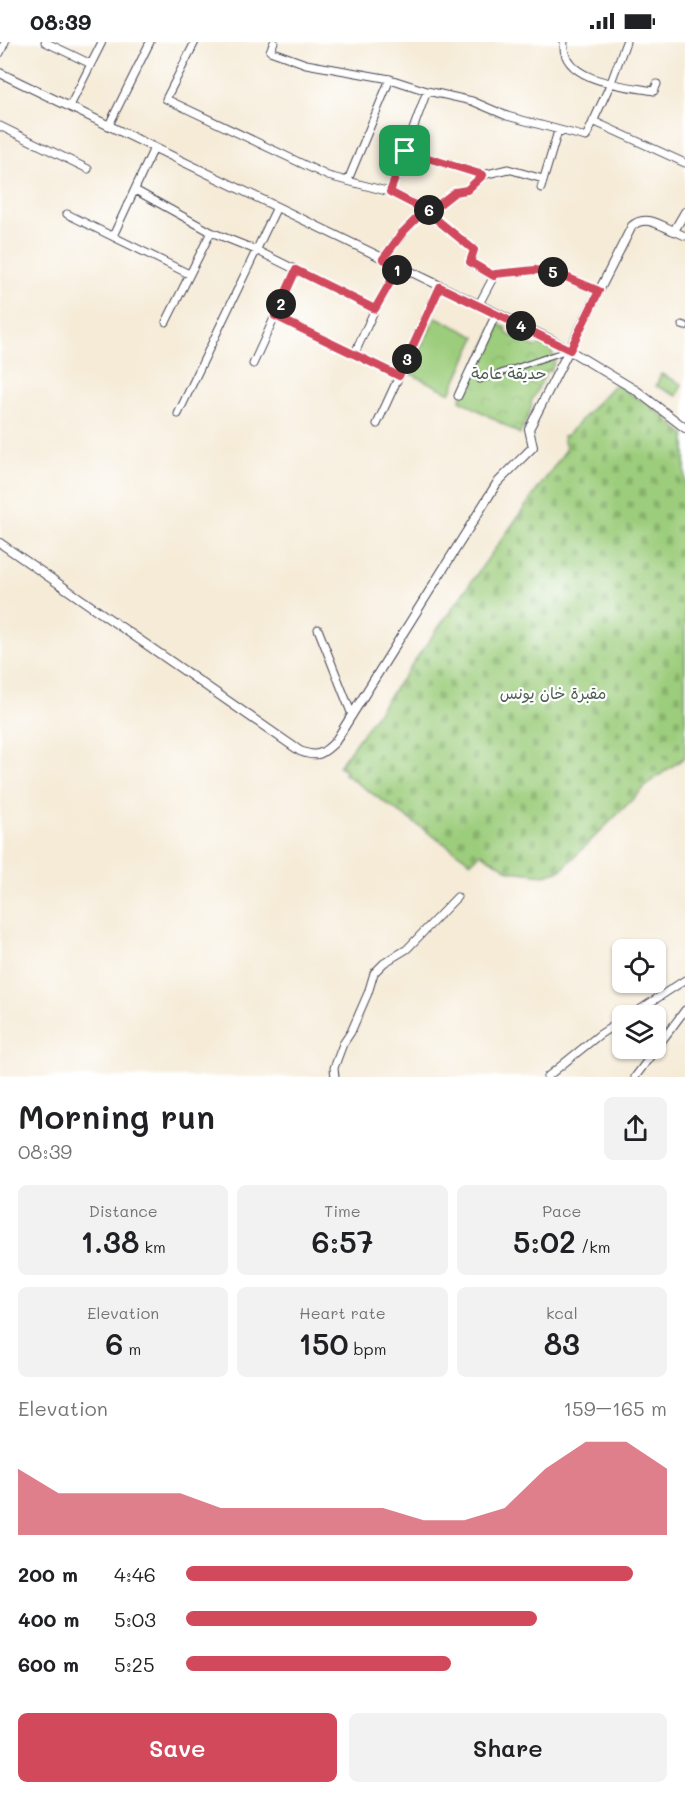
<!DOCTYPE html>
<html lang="en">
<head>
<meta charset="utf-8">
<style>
	body { margin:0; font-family:Mali,"Playpen Sans Arabic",sans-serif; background:#f2f2f2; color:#202124; height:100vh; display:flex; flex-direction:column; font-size:22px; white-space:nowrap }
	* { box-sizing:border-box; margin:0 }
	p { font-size:20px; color:#757577 }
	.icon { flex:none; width:33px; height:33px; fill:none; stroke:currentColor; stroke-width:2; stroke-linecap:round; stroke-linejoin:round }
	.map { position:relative; height:1035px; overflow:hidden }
	.details { display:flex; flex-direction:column; background:#fff; flex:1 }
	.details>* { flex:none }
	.tools { position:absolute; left:612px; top:897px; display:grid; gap:12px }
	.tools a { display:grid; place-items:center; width:54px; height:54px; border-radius:9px; background:#fff; box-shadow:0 2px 4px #0004; font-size:30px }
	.pin { position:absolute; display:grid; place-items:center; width:51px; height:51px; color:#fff; margin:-26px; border-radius:12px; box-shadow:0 3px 9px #0006 }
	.km { position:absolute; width:30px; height:30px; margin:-15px; border-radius:50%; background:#222; color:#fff; font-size:16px; line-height:30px; text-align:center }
	.round { display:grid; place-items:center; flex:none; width:63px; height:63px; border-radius:9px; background:#f2f2f2 }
	.overview { display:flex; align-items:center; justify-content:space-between; height:102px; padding:0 18px }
	h1 { font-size:33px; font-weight:600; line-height:45px }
	.stats { display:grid; grid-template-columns:repeat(3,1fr); gap:9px; height:102px; padding:6px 18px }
	.stats div { display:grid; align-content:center; border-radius:9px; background:#f2f2f2; text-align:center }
	.stats b { font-size:30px; font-weight:600 }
	.stats small { font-size:16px; font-weight:400 }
	.stats p { font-size:16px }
	.chart { height:168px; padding:12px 18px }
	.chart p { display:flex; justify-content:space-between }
	.chart svg { width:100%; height:108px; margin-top:6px; fill:#d1495b; opacity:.7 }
	.cta { display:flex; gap:12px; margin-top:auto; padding:12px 18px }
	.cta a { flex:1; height:69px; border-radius:9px; background:#d1495b; color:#fff; font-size:24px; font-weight:600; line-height:69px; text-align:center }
	.cta a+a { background:#f2f2f2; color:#202124 }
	ul { padding:0 18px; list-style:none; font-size:20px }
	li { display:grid; grid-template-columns:96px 72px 1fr; align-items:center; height:45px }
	li i { height:15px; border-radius:8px; background:#d1495b }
	.status { display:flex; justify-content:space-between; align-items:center; height:42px; padding:0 30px; background:#fff; direction:ltr }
	.status svg { height:16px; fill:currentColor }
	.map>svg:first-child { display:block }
	.cemetery { fill:url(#cemetery-stones); stroke:#5f785c; stroke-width:1.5 }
	.park { fill:url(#park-crowns); stroke:#5f785c; stroke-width:1.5 }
	.pitch { fill:#9ccd7c; stroke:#5f785c; stroke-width:1.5 }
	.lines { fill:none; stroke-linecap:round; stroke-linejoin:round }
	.pedestrian-casing { stroke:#424052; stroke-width:7 }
	.minor-casing { stroke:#424052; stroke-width:9 }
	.tertiary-casing { stroke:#424052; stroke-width:10 }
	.pedestrian { stroke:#fff; stroke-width:4.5 }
	.minor { stroke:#fff; stroke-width:7 }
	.tertiary { stroke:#fff; stroke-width:8 }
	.route-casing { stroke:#fff; stroke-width:12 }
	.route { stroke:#d1495b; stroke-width:8 }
	.labels { text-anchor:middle; stroke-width:4.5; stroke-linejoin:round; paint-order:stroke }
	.park-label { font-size:16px; fill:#4d5e52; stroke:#fff }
</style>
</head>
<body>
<div class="status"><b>08:39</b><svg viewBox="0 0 49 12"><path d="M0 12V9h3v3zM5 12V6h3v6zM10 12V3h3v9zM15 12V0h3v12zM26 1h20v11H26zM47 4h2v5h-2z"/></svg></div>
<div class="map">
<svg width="685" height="1035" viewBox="0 0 685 1035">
	<defs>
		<pattern id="cemetery-stones" width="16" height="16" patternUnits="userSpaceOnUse" patternTransform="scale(1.5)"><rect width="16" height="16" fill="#9ccd7c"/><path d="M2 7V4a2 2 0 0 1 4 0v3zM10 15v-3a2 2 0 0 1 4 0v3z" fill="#86b06c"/></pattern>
		<pattern id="park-crowns" width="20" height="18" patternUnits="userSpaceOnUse" patternTransform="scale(1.5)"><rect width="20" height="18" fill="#9ccd7c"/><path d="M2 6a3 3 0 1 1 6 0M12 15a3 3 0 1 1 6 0" fill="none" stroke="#86b06c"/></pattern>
	</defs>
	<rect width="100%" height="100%" fill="#fff"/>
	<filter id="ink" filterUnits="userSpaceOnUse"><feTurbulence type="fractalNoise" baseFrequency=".0167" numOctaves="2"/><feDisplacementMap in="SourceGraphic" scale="12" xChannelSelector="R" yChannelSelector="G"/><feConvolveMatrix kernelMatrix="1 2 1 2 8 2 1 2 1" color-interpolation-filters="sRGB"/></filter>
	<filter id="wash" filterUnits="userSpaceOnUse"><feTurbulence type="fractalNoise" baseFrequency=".008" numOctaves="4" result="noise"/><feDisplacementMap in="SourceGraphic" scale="24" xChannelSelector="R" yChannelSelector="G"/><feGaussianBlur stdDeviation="1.35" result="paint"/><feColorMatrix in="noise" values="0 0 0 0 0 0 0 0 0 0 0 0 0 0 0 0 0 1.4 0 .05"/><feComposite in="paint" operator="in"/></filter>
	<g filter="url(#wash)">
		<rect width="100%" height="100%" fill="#f5ebd7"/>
		<path class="cemetery" d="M613 344H618L654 366 685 393V715L650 740 561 828 545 833 510 829 481 811 471 820 344 732 346 729 339 724 566 408 563 394 567 393Z"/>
		<path class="park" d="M496 281 506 286 507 292 535 305 541 303 551 307 555 319 551 328 547 329 531 360 532 364 520 392 460 358Z"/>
		<path class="pitch" d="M436 275 476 295 450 351 409 331Z
			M661 332 682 342 677 354 656 344Z"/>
	</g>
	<g filter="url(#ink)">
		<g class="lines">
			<defs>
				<path id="pedestrian" d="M480 338 568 308"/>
				<path id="minor" d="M45 0 91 22
					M195 0 166 57 328 134 390 150 419 164 474 208 470 221 494 234 495 232 535 228 554 230 598 249
					M274 0 270 9 306 22 390 37 427 49 472 59 507 74 586 95 610 43 626 0
					M564 0C560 40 627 44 654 49L657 42
					M0 11 5 0
					M70 64 102 0
					M593 79 685 121
					M109 83 150 0
					M0 84 88 127
					M405 109 483 133
					M348 138 390 37
					M541 146 558 89
					M135 148 211 190 256 208 375 267
					M390 150 427 49
					M67 172 189 232
					M674 189 685 194
					M113 194 154 106
					M383 217 403 190 425 168H432L455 150 467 148 483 133 508 127 543 137
					M478 264 494 234
					M275 274 399 334
					M166 280 211 190
					M682 283 685 284
					M354 313 375 267 399 225
					M253 322 296 228
					M458 354 496 272
					M178 372 277 165
					M377 382 440 245
					M318 587 352 673
					M630 974 685 938
					M335 1035 334 1026 343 1002 351 990 368 951 374 931 384 921 407 907 457 855
					M547 1035 599 993 622 978
					M635 1035 685 968"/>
				<path id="tertiary" d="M0 31 552 298 637 349 685 386
					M0 501 300 709C317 716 323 712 335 700L497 441 533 405 529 387 632 184C645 172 660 183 674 189L685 170"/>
			</defs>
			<use href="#pedestrian" class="pedestrian-casing"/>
			<use href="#minor" class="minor-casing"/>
			<use href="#tertiary" class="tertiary-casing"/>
			<use href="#pedestrian" class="pedestrian"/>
			<use href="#minor" class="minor"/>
			<use href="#tertiary" class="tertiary"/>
		</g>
	</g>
	<g class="lines" filter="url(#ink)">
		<defs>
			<path id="route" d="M405 109 390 150 425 168 403 190 383 217 399 225 375 267 296 228 275 274 399 334 440 245 570 308 599 249 554 230 535 228 495 232 494 234 470 220 474 208 425 168H432L455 150 467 148 483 133 405 109"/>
		</defs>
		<use href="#route" class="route-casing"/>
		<use href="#route" class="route"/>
	</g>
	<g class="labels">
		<g class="park-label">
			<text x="509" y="337">حديقة عامة</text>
			<text x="553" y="657">مقبرة خان يونس</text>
		</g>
	</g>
</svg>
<div class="tools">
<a><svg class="icon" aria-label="locate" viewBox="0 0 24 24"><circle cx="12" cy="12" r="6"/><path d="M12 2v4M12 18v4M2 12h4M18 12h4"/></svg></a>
<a><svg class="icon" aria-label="layers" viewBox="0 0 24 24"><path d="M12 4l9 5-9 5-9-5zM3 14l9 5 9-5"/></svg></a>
</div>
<div class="pin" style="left:405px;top:109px;background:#1e9e55"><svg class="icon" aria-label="arrive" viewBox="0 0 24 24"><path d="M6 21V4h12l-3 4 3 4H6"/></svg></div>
<b class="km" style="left:397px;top:228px">1</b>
<b class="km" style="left:281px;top:262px">2</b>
<b class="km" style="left:407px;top:317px">3</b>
<b class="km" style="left:521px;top:284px">4</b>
<b class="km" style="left:553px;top:230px">5</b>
<b class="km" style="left:429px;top:168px">6</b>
</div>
<section class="details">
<div class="overview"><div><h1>Morning run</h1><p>08:39</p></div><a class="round"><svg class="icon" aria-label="share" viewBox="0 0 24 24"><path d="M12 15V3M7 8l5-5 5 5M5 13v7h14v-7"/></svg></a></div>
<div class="stats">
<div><p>Distance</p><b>1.38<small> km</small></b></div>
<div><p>Time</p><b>6:57</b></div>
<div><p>Pace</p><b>5:02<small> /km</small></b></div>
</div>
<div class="stats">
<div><p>Elevation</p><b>6<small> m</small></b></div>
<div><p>Heart rate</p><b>150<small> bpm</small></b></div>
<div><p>kcal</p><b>83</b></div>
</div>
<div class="chart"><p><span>Elevation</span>159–165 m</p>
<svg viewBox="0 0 160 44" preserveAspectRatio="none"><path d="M0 44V17L10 27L20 27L30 27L40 27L50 33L60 33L70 33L80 33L90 33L100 38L110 38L120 33L130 17L140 6L150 6L160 17V44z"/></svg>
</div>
<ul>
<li><b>200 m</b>4:46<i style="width:93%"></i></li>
<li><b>400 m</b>5:03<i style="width:73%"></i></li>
<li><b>600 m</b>5:25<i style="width:55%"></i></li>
</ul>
<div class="cta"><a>Save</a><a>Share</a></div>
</section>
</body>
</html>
